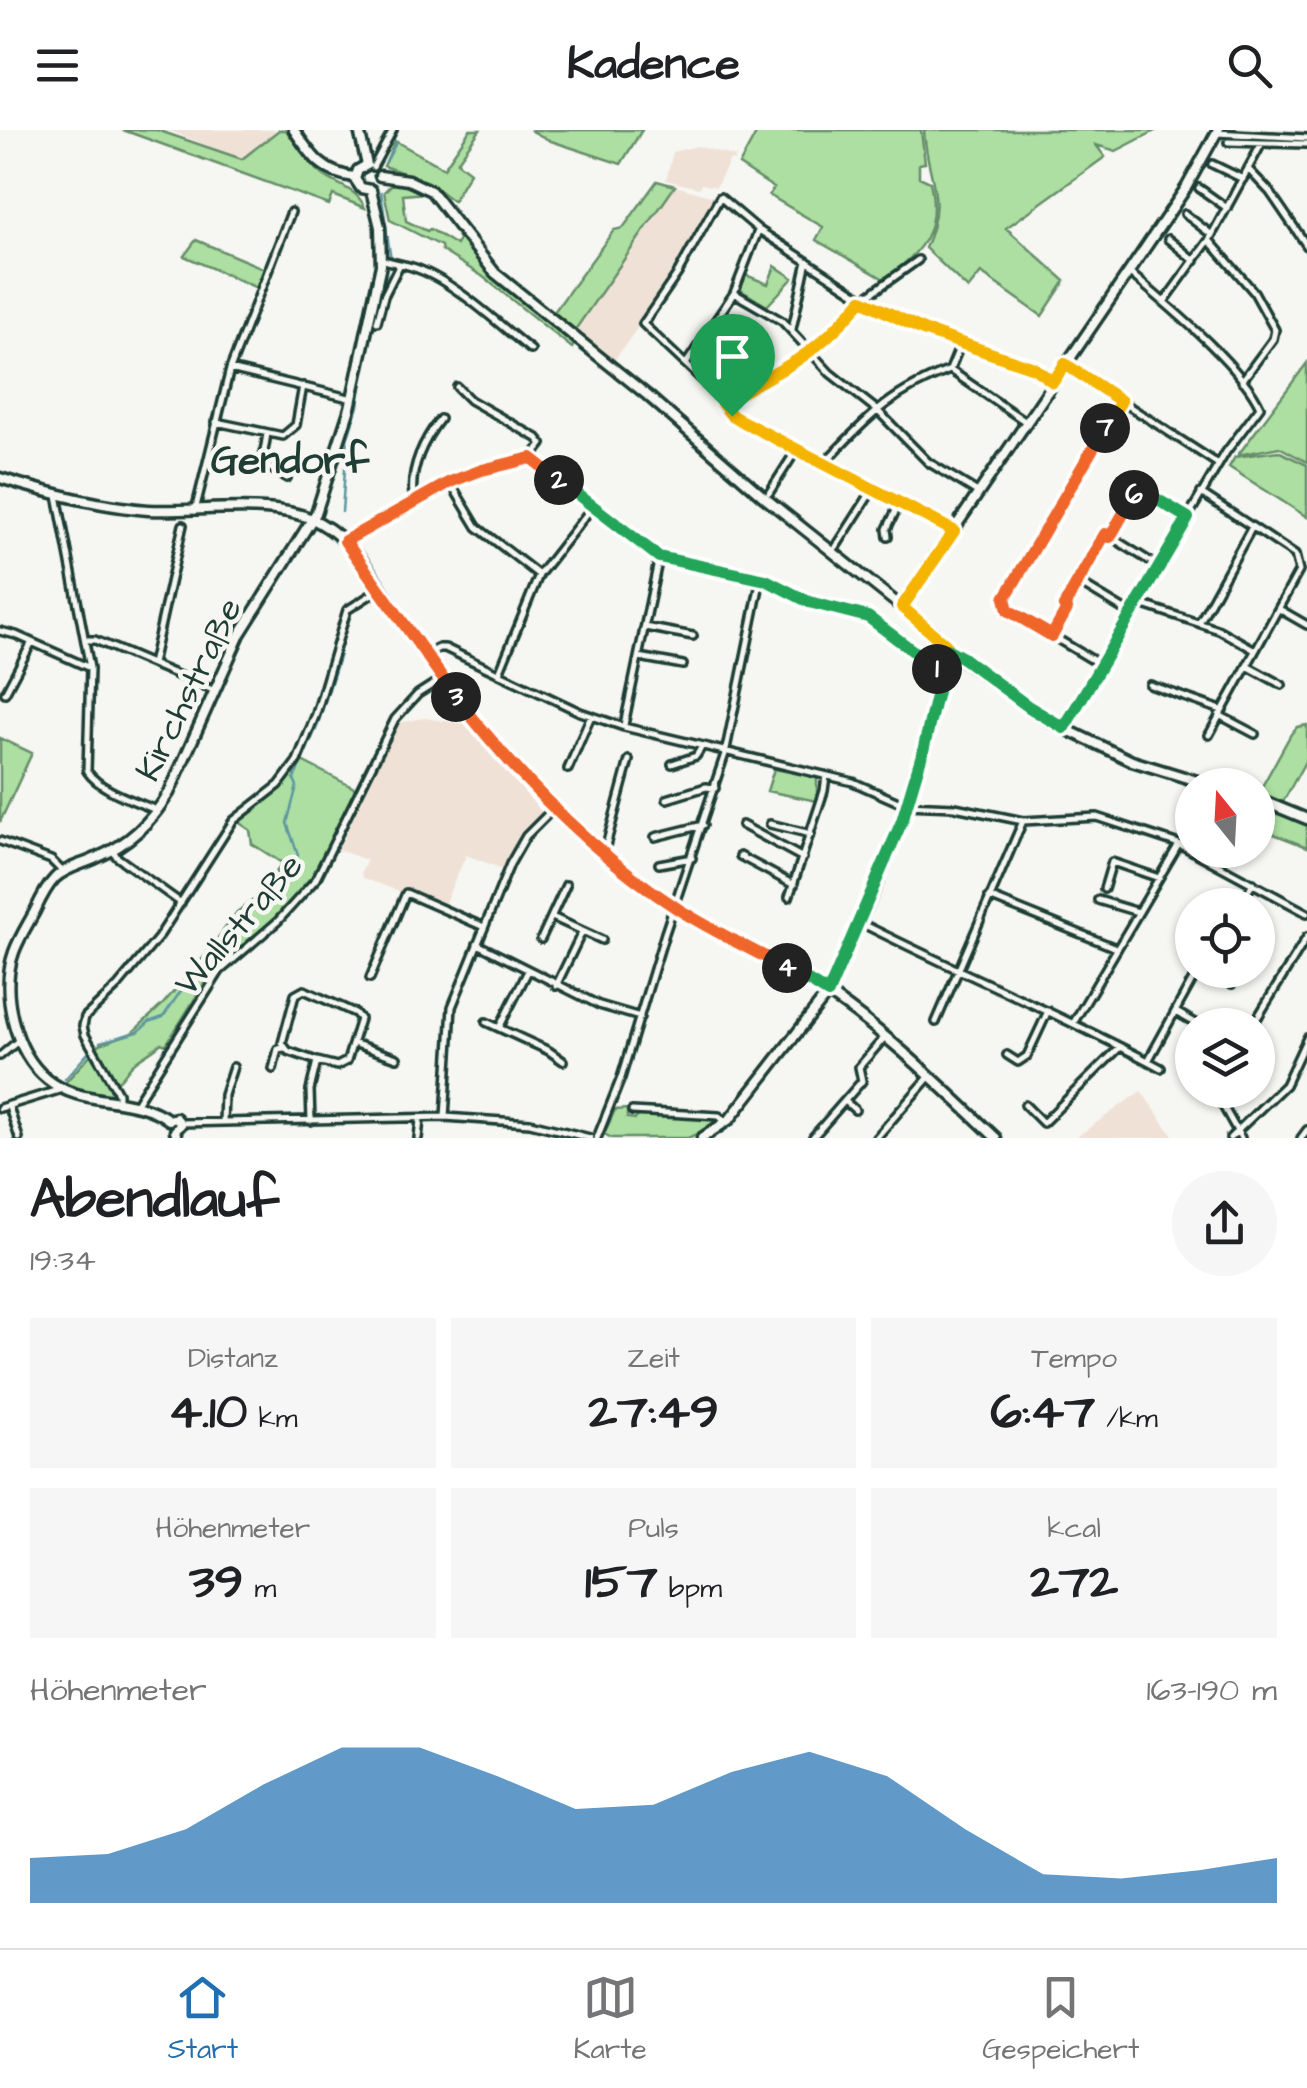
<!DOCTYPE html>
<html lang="de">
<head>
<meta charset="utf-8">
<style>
	body { margin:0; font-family:"Architects Daughter",sans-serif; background:#f6f6f6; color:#202124; height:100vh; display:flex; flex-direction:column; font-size:38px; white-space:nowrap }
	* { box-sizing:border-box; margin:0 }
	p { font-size:32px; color:#757577 }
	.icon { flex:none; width:55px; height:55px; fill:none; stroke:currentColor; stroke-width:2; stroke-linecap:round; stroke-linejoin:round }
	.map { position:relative; height:1008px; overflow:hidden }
	.sheet { display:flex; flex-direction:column; background:#fff; flex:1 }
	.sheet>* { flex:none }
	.needle { width:65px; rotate:342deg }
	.buttons { position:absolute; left:1175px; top:638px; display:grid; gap:20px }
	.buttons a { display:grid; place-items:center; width:100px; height:100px; border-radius:50%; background:#fff; box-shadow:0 2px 8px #0004; font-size:50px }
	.pin { position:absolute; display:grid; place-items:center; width:85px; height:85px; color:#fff; margin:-102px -42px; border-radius:50% 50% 50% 0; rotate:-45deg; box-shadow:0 0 10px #0007 }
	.pin .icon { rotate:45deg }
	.km { position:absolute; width:50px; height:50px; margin:-25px; border-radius:50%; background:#222; color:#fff; font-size:28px; line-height:50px; text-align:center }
	.round { display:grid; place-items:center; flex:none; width:105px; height:105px; border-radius:52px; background:#f6f6f6 }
	.summary { display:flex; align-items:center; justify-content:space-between; height:170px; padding:0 30px }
	h1 { font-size:55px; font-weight:700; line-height:75px }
	.metrics { display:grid; grid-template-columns:repeat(3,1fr); gap:15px; height:170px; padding:10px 30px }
	.metrics div { display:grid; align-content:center; border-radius:0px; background:#f6f6f6; text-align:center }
	.metrics b { font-size:50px; font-weight:700 }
	.metrics small { font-size:28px; font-weight:400 }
	.metrics p { font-size:28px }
	.chart { height:280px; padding:20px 30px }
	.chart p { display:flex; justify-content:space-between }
	.chart svg { width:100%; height:180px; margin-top:10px; fill:#1f6fb2; opacity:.7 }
	header { display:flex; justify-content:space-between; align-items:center; height:130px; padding:0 30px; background:#fff; font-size:45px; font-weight:700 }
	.menu { display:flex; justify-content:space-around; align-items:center; height:140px; border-top:2px solid #e0e0e0; background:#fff; font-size:28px; color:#757577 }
	.menu a { display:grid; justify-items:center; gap:5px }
	.menu .on { color:#1f6fb2 }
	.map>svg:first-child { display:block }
	.built { fill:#f0e1d6 }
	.green { fill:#acdfa1; stroke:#668e6a; stroke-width:2.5 }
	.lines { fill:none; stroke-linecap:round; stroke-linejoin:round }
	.stream { stroke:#5e96a1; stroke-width:2.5 }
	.street-casing { stroke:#1f3d34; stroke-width:12 }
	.secondary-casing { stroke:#1f3d34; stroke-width:15 }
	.street { stroke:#f6f6f2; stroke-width:5 }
	.secondary { stroke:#f6f6f2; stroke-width:8 }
	.split-1-casing { stroke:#fff; stroke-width:20 }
	.split-2-casing { stroke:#fff; stroke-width:20 }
	.split-3-casing { stroke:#fff; stroke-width:20 }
	.split-4-casing { stroke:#fff; stroke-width:20 }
	.split-5-casing { stroke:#fff; stroke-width:20 }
	.split-6-casing { stroke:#fff; stroke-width:20 }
	.split-7-casing { stroke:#fff; stroke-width:20 }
	.split-8-casing { stroke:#fff; stroke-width:20 }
	.split-9-casing { stroke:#fff; stroke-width:20 }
	.split-1 { stroke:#f5b400; stroke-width:12 }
	.split-2 { stroke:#22a559; stroke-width:12 }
	.split-3 { stroke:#f0652b; stroke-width:12 }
	.split-4 { stroke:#f0652b; stroke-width:12 }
	.split-5 { stroke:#22a559; stroke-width:12 }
	.split-6 { stroke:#22a559; stroke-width:12 }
	.split-7 { stroke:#f0652b; stroke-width:12 }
	.split-8 { stroke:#f5b400; stroke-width:12 }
	.split-9 { stroke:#f5b400; stroke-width:12 }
	.labels { text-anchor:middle; stroke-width:9; stroke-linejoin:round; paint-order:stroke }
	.street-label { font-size:35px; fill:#1f3d34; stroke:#f6f6f2 }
	.quarter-label { font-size:40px; font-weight:bold; fill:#1f3d34; stroke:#f6f6f2 }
</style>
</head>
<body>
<header><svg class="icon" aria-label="menu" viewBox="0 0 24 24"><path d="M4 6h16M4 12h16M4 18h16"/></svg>Kadence<svg class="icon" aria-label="search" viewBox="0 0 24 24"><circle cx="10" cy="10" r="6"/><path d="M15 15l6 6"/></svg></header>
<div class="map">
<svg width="1307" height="1008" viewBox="0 0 1307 1008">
	<rect width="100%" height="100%" fill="#f6f6f2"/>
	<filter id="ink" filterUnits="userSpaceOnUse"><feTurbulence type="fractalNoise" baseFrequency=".01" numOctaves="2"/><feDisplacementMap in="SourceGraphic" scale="20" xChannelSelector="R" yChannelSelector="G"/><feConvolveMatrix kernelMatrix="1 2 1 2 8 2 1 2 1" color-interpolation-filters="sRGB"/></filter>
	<g filter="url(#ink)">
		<path class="built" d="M168 0H279L242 29Z
			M697 16 736 27 734 31 730 30 716 57 701 54 699 58 666 50 673 22Z
			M675 56 714 67 715 71 678 141 613 232 575 200Z
			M424 588 468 594 542 683 521 702 503 739 466 725 443 777 363 748 361 743 367 730 338 720 398 593Z
			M1141 961 1175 1008H1075Z"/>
		<path class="green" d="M123 0H157L242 29 279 0H286C297 15 307 33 322 44 337 56 357 58 365 78L333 65 329 75Z
			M470 0H480L457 32 470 42 453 71 428 52 384 36 395 11 444 38Z
			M530 0H642L621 34 551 11Z
			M758 0H921L925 33 919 34V47L930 52C941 100 922 123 884 149L816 110 823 97 769 65 774 58 739 35Z
			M924 0H1157L1116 21 1096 15 1105 27 1006 98 1065 151 1042 186 981 143 968 159 925 118C948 65 927 52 924 0Z
			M657 51 675 56 575 200 554 182 614 100 623 98Z
			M394 52 426 63 403 65 406 91 427 101 430 99 456 115 459 109 454 100 458 99C488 147 531 179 575 213L572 218 482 146 442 121 441 116 390 90 384 62Z
			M196 110 265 139 257 158 184 126Z
			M775 136 793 148 767 176 739 159 746 145 768 154Z
			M1307 233V332L1279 317 1238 325Z
			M1278 321 1307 335V387L1229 337 1235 327Z
			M1307 595V628L1283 672 1259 662 1291 604 1297 597Z
			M0 608 32 623 0 692Z
			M302 631 358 660 306 757 273 793 225 828 204 854 166 915 161 913C153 921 142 926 135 932 125 940 124 950 111 955V965L73 960 65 953 100 914 132 903 162 875 203 828 237 782 263 763 282 733 252 714 250 700 238 692 278 660Z
			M774 639 817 647V671L767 661Z
			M1258 675 1307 695V717L1258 698Z
			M627 979V988L635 989 641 984 713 989 716 995 688 1008H612L604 1004 615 980Z"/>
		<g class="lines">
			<path class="stream" d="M386 32 396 13
				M381 62 390 124 396 133
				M372 193 385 150 393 138
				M342 382 346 324 342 320 348 315 347 310 358 276 367 216
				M277 768 298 725 287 693 297 656 294 649 317 597 340 524
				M100 912 138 902 149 892 163 887 196 839 214 821
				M65 949 88 923"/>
			<defs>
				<path id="street" d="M1217 3 1307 8
					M1228 12 1307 14
					M1212 34 1243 49
					M373 37 393 0
					M1249 40 1270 62 1307 116
					M1199 58 1227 78
					M1185 84 1212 105
					M1168 109 1195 131
					M1209 110 1254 162 1275 200 1273 209 1242 251
					M381 129C392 133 402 134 412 137 452 149 498 194 531 220
					M734 163 782 191 830 243 877 280 928 332 979 363
					M1164 172 1209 110 1262 13
					M377 192 384 166 399 136
					M792 199 807 131
					M686 234 734 163 758 101
					M1067 236 1218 334
					M230 239 353 269
					M950 240 1026 292
					M722 273 811 223 862 170 918 130
					M216 292 283 306 296 295 303 256
					M267 304 262 333 287 348
					M531 328 659 427 766 450 809 472 864 485 941 541
					M827 334 831 326C872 283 893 262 950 240L961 213
					M450 352 477 397 539 445
					M769 363 797 319
					M1201 363 1295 425 1299 441 1209 605
					M57 365 90 538 87 641C100 661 136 671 158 681
					M414 373C408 342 421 314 440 289
					M195 381 230 239 291 82
					M954 401 732 286 714 261 643 194 678 143 720 67 759 100 892 187 1033 238 1053 252
					M888 407 887 399 900 372
					M1111 407 1159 437
					M345 411 450 352 482 340 531 328 542 314 537 308 470 270 457 257
					M836 417 873 359
					M1078 452 1131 484
					M1138 473 1219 500 1255 520
					M1279 479 1307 495
					M1199 493 1252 397
					M645 497 693 506
					M0 501 16 505 90 538
					M1052 506 1067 479 1064 476 1105 404 1110 407 1138 358 1188 388
					M86 510H95L215 561
					M425 525 439 518H445L580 582 624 597 853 652 905 675 955 677 1023 691 1097 687 1179 714 1307 783
					M639 527 683 535
					M152 534 183 395
					M1101 535 1009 480 1004 473 1014 451 1121 271
					M1247 536 1282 555
					M499 543 539 445 593 376
					M1150 555 1221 580
					M5 563 32 512
					M1219 585 1255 604
					M624 595 659 427
					M1064 598 1226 322 1260 277C1241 235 1166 174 1130 143
					M672 634 696 626 701 618
					M568 639 591 586
					M667 669 706 657 715 658
					M770 694 811 704
					M742 695 803 728
					M655 707 703 695
					M0 711 51 730 63 742
					M113 721 117 727 181 773
					M604 723 629 630
					M740 726 794 755
					M659 734 692 728
					M1104 759 1112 732 1159 748
					M789 767 824 661 826 646
					M989 767 1116 818
					M1098 770 1138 782
					M1240 775 1253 753
					M552 787 602 810
					M859 792C959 843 1063 885 1161 938
					M541 809 566 755
					M477 814 599 875 640 887
					M1207 840 1232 854
					M370 848 406 763 484 797
					M556 856 582 802
					M1176 882 1199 895
					M486 892 549 921 563 931
					M936 892 1023 691
					M1074 892 1179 714
					M1253 895 1307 807
					M499 898 528 841
					M353 913 397 928
					M1007 925 1018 932 1027 926 1048 881
					M0 926 18 911
					M1148 931 1198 840
					M273 939 278 919 284 918
					M1214 960 1241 1008
					M118 971V963L85 905 83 896 85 887 117 857 158 808 233 691 279 655 297 631 316 584 347 480 380 459
					M845 971 855 980
					M135 975 220 841 278 791 316 749 395 589 418 564 443 548
					M1025 975 1043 993 1120 917
					M9 977 19 1008
					M0 978 62 959
					M632 981 719 986 726 992
					M445 987 452 877 510 734 526 706 554 678
					M311 991 310 960 317 931 288 921 282 913 295 865 304 860 355 883 360 889 347 931 337 936 317 931
					M223 992 224 965 233 937
					M181 993 445 987 530 993 590 1008
					M813 1007 862 951 859 937 884 908
					M418 1008 420 990
					M597 1008 621 948 665 803 725 624 761 448
					M876 1008 930 946
					M1230 1008 1285 955 1307 908
					M1301 1008 1307 1000"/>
				<path id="secondary" d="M294 0C311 25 323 44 355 47
					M359 0 367 35
					M367 35 358 40 355 49 361 58 371 60
					M380 46 408 50 431 61 495 143 647 265 765 368 933 502 947 519 1051 592 1132 631 1210 655
					M0 348C48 363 97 376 148 380 199 383 276 368 320 393 362 416 384 466 410 504 430 533 452 561 474 589 538 668 615 743 704 795 741 817 781 833 817 856 882 898 940 955 996 1008
					M901 477 1186 58 1218 0
					M1258 669 1307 689
					M177 1008 175 1001 181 994 176 988 169 990C133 963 82 978 47 949 14 922 0 861 14 822 19 808 28 794 35 781 40 770 46 757 55 748 65 738 84 734 96 728 129 714 150 693 169 663L240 504 316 383 350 278 381 135 380 97 371 60
					M702 1008 730 989 828 863 874 761 902 691 923 621 947 519"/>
			</defs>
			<use href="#street" class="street-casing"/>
			<use href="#secondary" class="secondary-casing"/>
			<use href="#street" class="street"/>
			<use href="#secondary" class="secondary"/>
		</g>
	</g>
	<g class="lines" filter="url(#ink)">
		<defs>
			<path id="split-1" d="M732 286 954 401 902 477 946 515 941 541 937 539"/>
			<path id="split-2" d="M559 350 659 427 766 450 809 472 868 487 937 539"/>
			<path id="split-3" d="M456 567 345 411 450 352 482 340 531 328 559 350"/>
			<path id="split-4" d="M456 567C519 648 592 723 678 779 713 801 750 819 787 838"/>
			<path id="split-5" d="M787 838 828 863 902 691 923 621 947 519 963 528"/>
			<path id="split-6" d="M963 528 1029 577 1064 598 1188 388 1138 358 1134 365"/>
			<path id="split-7" d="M1105 298 1005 468 1008 480 1052 506 1067 479 1064 476 1105 404 1110 407 1134 365"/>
			<path id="split-8" d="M786 237C817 219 839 197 862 170L923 200 1034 238 1053 252 1065 234 1121 271 1105 298"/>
			<path id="split-9" d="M732 286 722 273 786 237"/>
		</defs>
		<use href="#split-1" class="split-1-casing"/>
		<use href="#split-2" class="split-2-casing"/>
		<use href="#split-3" class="split-3-casing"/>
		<use href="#split-4" class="split-4-casing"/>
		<use href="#split-5" class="split-5-casing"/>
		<use href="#split-6" class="split-6-casing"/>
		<use href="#split-7" class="split-7-casing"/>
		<use href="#split-8" class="split-8-casing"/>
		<use href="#split-9" class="split-9-casing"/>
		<use href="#split-1" class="split-1"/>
		<use href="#split-2" class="split-2"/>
		<use href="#split-3" class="split-3"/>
		<use href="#split-4" class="split-4"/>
		<use href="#split-5" class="split-5"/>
		<use href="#split-6" class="split-6"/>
		<use href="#split-7" class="split-7"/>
		<use href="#split-8" class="split-8"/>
		<use href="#split-9" class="split-9"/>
	</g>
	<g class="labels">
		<g class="street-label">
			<text transform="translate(188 559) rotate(-64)" y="12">Kirchstraße</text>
			<text transform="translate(238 794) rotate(-49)" y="12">Wallstraße</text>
		</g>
		<g class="quarter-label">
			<text x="290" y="343">Gendorf</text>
		</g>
	</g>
</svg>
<div class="buttons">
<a><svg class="needle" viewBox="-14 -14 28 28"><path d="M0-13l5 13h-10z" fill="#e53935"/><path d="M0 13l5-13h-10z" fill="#757577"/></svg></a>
<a><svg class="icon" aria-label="locate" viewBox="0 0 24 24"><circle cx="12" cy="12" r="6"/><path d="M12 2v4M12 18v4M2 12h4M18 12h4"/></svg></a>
<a><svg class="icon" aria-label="layers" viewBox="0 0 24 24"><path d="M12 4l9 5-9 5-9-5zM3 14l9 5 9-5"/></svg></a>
</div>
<div class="pin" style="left:732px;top:286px;background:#1e9e55"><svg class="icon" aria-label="arrive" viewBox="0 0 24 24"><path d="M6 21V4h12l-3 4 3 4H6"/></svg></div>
<b class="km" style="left:937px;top:539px">1</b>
<b class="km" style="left:559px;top:350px">2</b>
<b class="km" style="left:456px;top:567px">3</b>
<b class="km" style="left:787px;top:838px">4</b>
<b class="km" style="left:1134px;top:365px">6</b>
<b class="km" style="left:1105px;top:298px">7</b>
</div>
<section class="sheet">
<div class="summary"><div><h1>Abendlauf</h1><p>19:34</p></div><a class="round"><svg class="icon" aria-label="share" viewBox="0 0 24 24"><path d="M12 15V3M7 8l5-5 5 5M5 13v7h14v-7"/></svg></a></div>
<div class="metrics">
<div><p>Distanz</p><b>4.10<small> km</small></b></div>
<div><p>Zeit</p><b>27:49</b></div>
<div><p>Tempo</p><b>6:47<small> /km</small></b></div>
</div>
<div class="metrics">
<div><p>Höhenmeter</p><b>39<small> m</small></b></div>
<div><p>Puls</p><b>157<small> bpm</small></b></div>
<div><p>kcal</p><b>272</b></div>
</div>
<div class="chart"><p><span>Höhenmeter</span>163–190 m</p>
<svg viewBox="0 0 160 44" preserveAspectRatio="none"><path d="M0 44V33L10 32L20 26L30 15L40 6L50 6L60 13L70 21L80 20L90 12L100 7L110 13L120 26L130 37L140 38L150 36L160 33V44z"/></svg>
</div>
</section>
<nav class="menu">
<a class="on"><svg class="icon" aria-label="home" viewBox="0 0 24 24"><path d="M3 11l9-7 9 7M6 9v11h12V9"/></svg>Start</a>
<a><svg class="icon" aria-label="map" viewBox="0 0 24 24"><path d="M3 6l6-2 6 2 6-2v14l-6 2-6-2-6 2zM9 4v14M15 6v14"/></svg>Karte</a>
<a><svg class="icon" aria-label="saved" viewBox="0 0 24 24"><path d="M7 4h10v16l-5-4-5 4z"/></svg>Gespeichert</a>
</nav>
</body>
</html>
